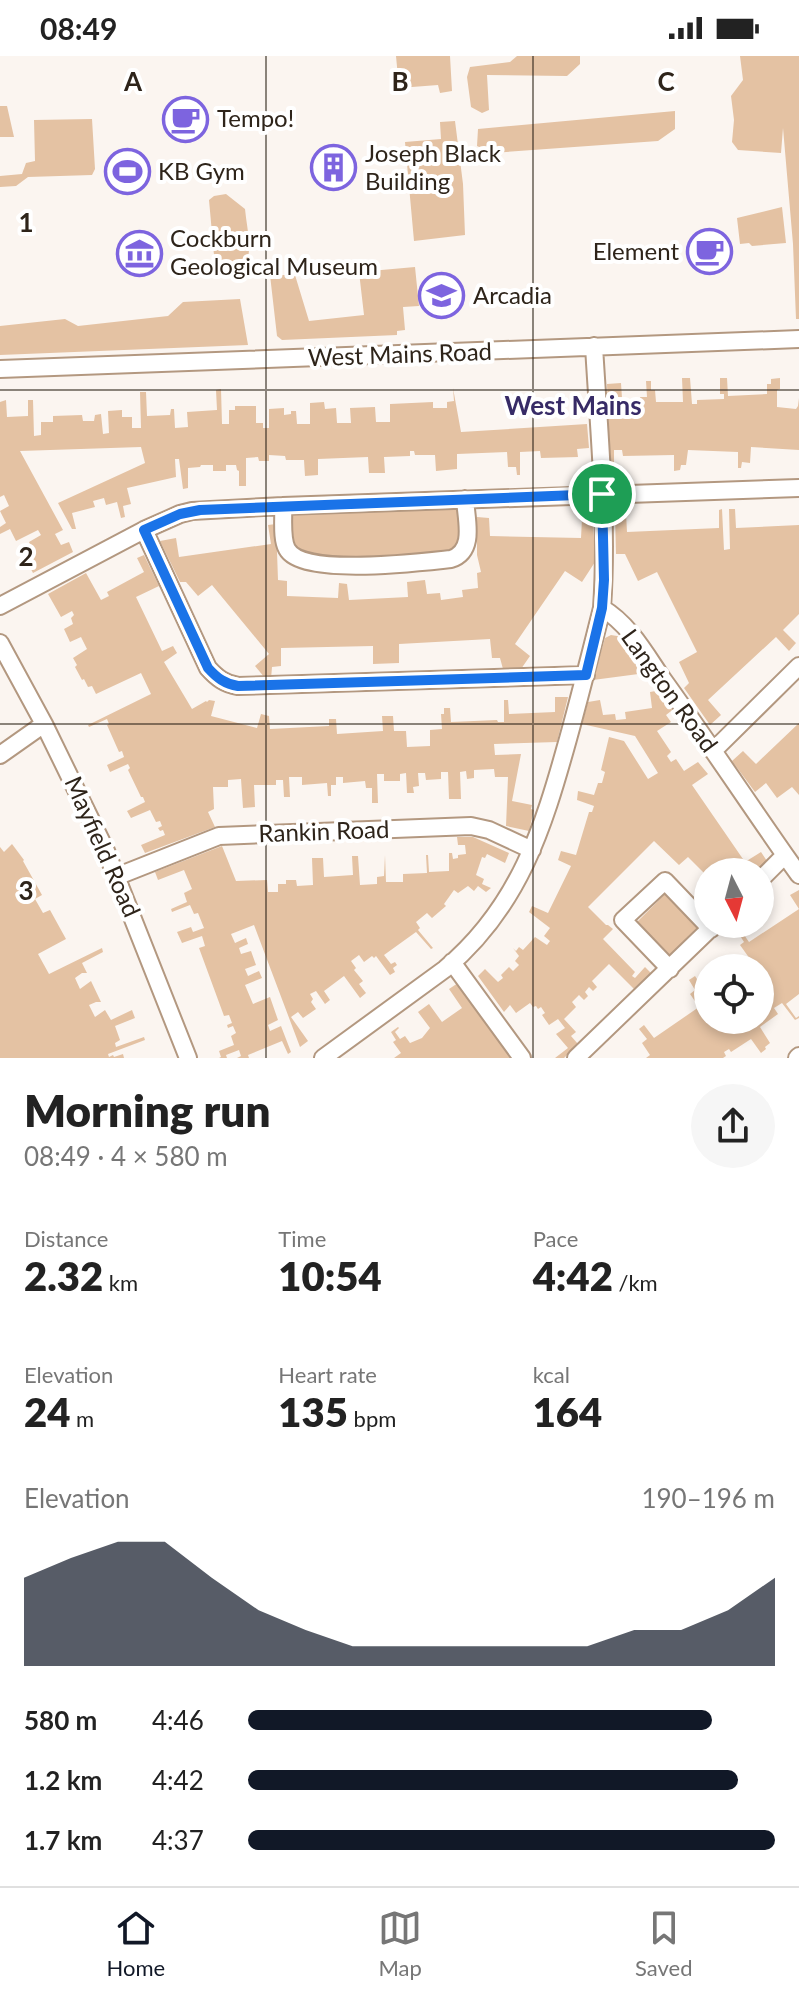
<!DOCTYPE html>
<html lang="en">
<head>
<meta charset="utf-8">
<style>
	body { margin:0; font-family:Lato,sans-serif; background:#f6f6f6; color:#222; height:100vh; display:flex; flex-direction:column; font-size:30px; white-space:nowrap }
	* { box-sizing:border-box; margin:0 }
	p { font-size:26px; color:#767676 }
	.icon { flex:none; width:44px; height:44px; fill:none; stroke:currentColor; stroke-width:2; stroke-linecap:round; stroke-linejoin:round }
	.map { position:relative; height:1002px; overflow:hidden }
	.details { display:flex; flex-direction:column; background:#fff; flex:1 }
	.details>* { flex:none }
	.needle { width:52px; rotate:174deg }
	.tools { position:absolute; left:694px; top:802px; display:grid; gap:16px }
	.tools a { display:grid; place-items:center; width:80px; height:80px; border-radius:50%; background:#fff; box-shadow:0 4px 12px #0003; font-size:40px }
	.pin { position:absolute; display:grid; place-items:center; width:68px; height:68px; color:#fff; margin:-34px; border:4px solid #fff; border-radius:50%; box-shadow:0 2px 8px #0007 }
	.round { display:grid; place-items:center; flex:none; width:84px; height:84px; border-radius:42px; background:#f6f6f6 }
	.headline { display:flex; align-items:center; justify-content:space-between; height:136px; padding:0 24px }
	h1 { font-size:44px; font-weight:800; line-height:60px }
	.stats { display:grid; grid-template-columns:repeat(3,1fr); gap:12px; height:136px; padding:8px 24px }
	.stats div { display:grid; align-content:center }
	.stats b { font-size:40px; font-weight:800 }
	.stats small { font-size:22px; font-weight:400 }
	.stats p { font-size:22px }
	.chart { height:224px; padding:16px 24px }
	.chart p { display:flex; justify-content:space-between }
	.chart svg { width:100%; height:144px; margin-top:8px; fill:#111827; opacity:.7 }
	ul { padding:0 24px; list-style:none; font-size:26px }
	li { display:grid; grid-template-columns:128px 96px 1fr; align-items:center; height:60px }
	li i { height:20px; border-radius:10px; background:#111827 }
	.status { display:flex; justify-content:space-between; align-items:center; height:56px; padding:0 40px; background:#fff; direction:ltr }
	.status svg { height:22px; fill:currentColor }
	.dock { display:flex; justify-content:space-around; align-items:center; height:112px; border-top:2px solid #e0e0e0; background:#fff; font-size:22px; color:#767676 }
	.dock a { display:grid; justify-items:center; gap:4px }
	.dock .current { color:#111827 }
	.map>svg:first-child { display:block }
	.green { fill:#e4c2a3 }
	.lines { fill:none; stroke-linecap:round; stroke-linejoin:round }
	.minor-casing { stroke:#b39880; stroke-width:20 }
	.minor { stroke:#fff; stroke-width:16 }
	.route-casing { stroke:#fff; stroke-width:16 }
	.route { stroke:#1a73e8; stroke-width:10 }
	.grid { fill:none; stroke:#2e241a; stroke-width:2; stroke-opacity:0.55 }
	.labels { text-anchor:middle; stroke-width:8; stroke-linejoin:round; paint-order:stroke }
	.poi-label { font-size:24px; fill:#2e241a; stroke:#fff; text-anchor:start }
	.street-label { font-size:24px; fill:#2e241a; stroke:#fff }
	.neighbourhood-label { font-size:26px; font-weight:bold; fill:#372b66; stroke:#fff }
	.grid-label { font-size:26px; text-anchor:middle; font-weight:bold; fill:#2e241a; stroke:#fff; stroke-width:8; stroke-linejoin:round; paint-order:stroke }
</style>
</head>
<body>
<div class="status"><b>08:49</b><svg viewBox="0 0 49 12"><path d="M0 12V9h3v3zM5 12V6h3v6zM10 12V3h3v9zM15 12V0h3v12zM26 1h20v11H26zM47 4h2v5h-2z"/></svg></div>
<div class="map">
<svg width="799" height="1002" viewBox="0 0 799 1002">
	<rect width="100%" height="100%" fill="#fbf5f0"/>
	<path class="green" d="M396 0H450L452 35 440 37 438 29 399 32Z
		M517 0H580V8L567 20 487 19 489 54 482 57 471 51 467 21 470 11 510 6Z
		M740 0H799V263H796L793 188 783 72 781 97 738 94 732 86 734 64 731 40 743 24Z
		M0 50H7L14 81H0Z
		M675 55V73L658 85 492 97 477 90 478 73Z
		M92 63 95 113 92 119 28 121 16 130 0 131V120L22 118 26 107 35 105 34 64Z
		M455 65 463 128 465 179 414 185 405 86 441 83 440 66Z
		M226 138 245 153C247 175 255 199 241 218L216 221 209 144 214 140Z
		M782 151 786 187 752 190 749 187 740 188 737 162Z
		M415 211 419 250 403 251 405 274 397 275V279L282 284 277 280 270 219H295L309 265 364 259 359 216Z
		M240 243 248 289 0 299V270L65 263 78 270 168 260 183 246Z
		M682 322H690L692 348H697V344L724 343V338H720V322H727L728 340 767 338V328H771V323L780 322V333L777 334V351L796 353 798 350 799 342V394L751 391 750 407 742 406 741 412H738V396L688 394 686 409H681L680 414 674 415V399L623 400 622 394H614V415H610L607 328 621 327 622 342H626L627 348 640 347V341H647L646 325H651V334H655L656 346H683Z
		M453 332 461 376 587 368 589 392 577 393 578 401 541 402 540 395 520 396V419H517L516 411H508L507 396 457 398V413L436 415 435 399H415L414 395H410V400L384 401 385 417H369L368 401 318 403V419L305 420 304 404H286L285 400 269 399V405H259L258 401 246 402V430H239V415L237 414 236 409H226V415H213V409H201L200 411 188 412V432L183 433 179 403H175L176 421 127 432 131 448 123 450 125 461 121 462 117 446 106 449 104 442 93 445 95 451 72 457 76 473H72L58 447 145 407 141 391 20 395 63 474 55 478 61 489 69 486 73 496 33 517 22 496 31 491 29 486 41 479 38 474 16 485 10 473 0 478V471L6 467 0 455 9 450 4 439 0 441V346L6 344 7 361 28 360V344H33L34 380 41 379V366H53V360L82 359 83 365H94L95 359 101 358 103 378 109 377 108 355 122 354V361H132V372H141L140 336H146L147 360 170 359 171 353H174L175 372 188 371 187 356 217 354 216 334 221 333 222 368H229V354H235V350H256V367H263V372H269V353L284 352V359L291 358V355H296L297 368H310V347L324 346 325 353 336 352 337 367H351L350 352 375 351 376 366H390V348L433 346V352H447V346L454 345Z
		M452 451 458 454 460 458 462 487 453 498 343 503 300 498 292 489 291 458Z
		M722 453 724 494 730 493 729 453H735L736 472 799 469V558L783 574 796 587 789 595 776 581 708 644 721 659 710 669 684 632 689 627 679 606 697 596 657 516 638 525 625 498H616L615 457H626L627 476 719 472V454Z
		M477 461 489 462 490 480 581 482 582 463H593L595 506 582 526 565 515 515 588 530 600 521 613H503L500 602H492L490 583 399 588V607L373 608V590L281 592V610L272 611 271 623 265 622 255 610 269 598 212 529 198 540 186 526H180L160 485 176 482 179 501 271 488 268 469 276 468 278 524 287 525V540L338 542 339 527 347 528 349 544 408 541 407 526 425 524 427 538 440 537 441 544 463 541 462 534 478 532 477 517 481 516 477 499Z
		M144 499 159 530 136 541 162 595 173 590 177 597 164 606 192 653 206 645 207 646 209 644 215 645 211 660 257 672 261 658 269 660 270 673 329 670V663H336L337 678 383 675 382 660H393L394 675H406L407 691 430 690V674L442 673 441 658H444V652H450L451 666 497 664 498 666H504V644H508L509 658 555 656V641H568L557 686 494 688 495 699 521 698 512 745 532 749 531 753 534 754 529 775 506 770 508 721H495L494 713 474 714V722L467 723 466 715 460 716 461 743H449L448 716H441V723L426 724 425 717H418L419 730 413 731 414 737H407L406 717 400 718V725H384V718H377L378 747H372V732H366L365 725 343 727V721H336V729H331V740H328L327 727 302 729V721H289L290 741H284L283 724H276V729H254L255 751 243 752 241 723 228 724V731H213L214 753 208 756 215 771 145 797 141 789 165 779 163 774 160 775 158 772 162 770 160 765 156 766 150 754 131 762 127 755 145 746 143 741H141L128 714 130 712 128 708 110 716 107 709 124 701 122 695 119 696 107 669 109 668 107 663 89 671 88 669 151 638 141 617 96 638 92 630 88 631 84 623 82 624 75 611 77 609 73 602 87 593 81 581 70 586 64 573 73 568 71 562 74 559 72 555 61 561 48 538 86 517 101 544 109 540 107 536 144 516 137 502Z
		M611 579 623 581 646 617 593 624 605 582Z
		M661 634 675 652 666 659 671 666 657 675 671 696 667 700 671 706 676 703 684 715 698 706 708 718 692 729 745 806 761 796 767 805 756 816H708V821L688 801 679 809 654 785 588 851 606 869H608L613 873 603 883 635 916 632 920 635 922 645 911 651 917 634 933 609 908 592 925 597 931 593 935 589 931 585 936 588 940 584 944 579 939 572 946 576 951 564 963 576 976 571 980 578 988 564 1002H555L568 992 556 978 565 972 558 963 549 969 542 959 545 957 541 951 538 953 536 950 533 951 530 947 516 957 510 949 504 956 478 920 485 913 498 926 503 922 501 919 509 911 513 915 519 909 515 905 519 900 513 892 516 895 519 891 523 894 535 881 547 889 550 885 544 880 550 872 529 856 532 850 548 857 571 810 558 804 561 795 576 799 589 756H592L594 750 577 744 578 735 594 739 598 727H602L605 716 601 714 609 681 624 685 648 723 658 717 635 680 582 668 588 646 600 644 603 659 615 658 616 664 626 663 625 656 652 652 650 636Z
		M799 667V739L792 731 777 742 766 727 755 736 732 705 743 695 756 708Z
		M457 781H473L509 797 505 807 487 798 485 802 482 801 476 819 484 823 482 828 491 832 486 836 478 830 474 835 468 830 458 837 454 834 444 848 446 850 432 862 427 857 416 866 420 872 418 874 433 892 431 893 416 876 384 899 391 908 395 906 397 909 393 912 395 916 390 919 376 900 374 902 372 900 364 906 359 899 351 905 356 912 354 914 363 925 359 928 366 937 360 942 344 920 324 935 330 944 325 948 316 935 310 938 313 943 311 946 316 953 303 962 298 956 291 961 308 985 300 991 254 869 231 878 235 887 246 882 248 888 239 892 241 898 251 895 256 909 245 913 248 920 259 915 262 922 245 929 253 948 270 941 278 964 268 969 270 975 281 970 291 996 288 998 282 985 248 999 249 1002H237L241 1000 239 994 226 999 227 1002H219L221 1001 219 995 234 989 231 980 236 977 233 970 228 972 227 969 232 967 229 959 224 960 199 892 205 890 202 880 182 887 177 876 191 871 193 876 204 872 198 857 194 858 190 849 172 856 171 853 187 846 184 837 192 833 184 814 158 824 155 816 222 790 236 825 267 824 268 836H278V828H286V824H296L297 830 313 829 312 802H323L324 821 353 819 352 800H358L360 829 377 828V821L384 820 385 799 386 826H403V818L427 817 426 799H428L429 816 449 815V797H452L453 803 458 802V799L466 798 465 789H458Z
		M12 788 24 804 23 805 42 839 35 843 43 857 50 854 66 883 38 898 49 918 102 892 103 896 82 907 87 917H82L75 922 80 933 91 925 101 946H96L89 949 95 961 105 954 111 964 132 954 135 962 115 970 120 984 115 987 116 991 144 981 145 984 108 998 109 1001 113 999 114 1001 123 998 124 1002H0V791L4 796Z
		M799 834V938L786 948 796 962 799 960V962L795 964 782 947 774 952 778 958 760 971 770 987 765 991 766 993 761 997 751 983 731 996 729 993 724 996 726 1000 723 1002H646L650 999 642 987 647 983 639 973 644 969 654 982 699 951 690 938 695 934 689 924 695 920 704 934 708 931V964H760V912H737L750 903 740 889 744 886 737 875 740 873 749 886 799 853 790 839Z
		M667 836 701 871 671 901 637 866Z
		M458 927 512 1002H394L401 997 393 986 396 984 391 976 398 971 399 972 395 976 400 983 405 980 410 987 422 982 430 972 418 956 429 948 442 966 462 952 449 933Z"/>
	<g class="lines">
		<defs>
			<path id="minor" d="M0 313 799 283
				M283 450C284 462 281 482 287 493 302 521 422 506 451 503 476 495 466 463 465 443
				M144 474 208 612C217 622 225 628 238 630L586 619
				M0 550 144 474 180 458 192 455 283 450 799 432
				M602 552C629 568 645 597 662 622 709 687 753 754 799 819
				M0 587 44 668 106 795 188 1002
				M713 695 799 610
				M0 699 44 668
				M118 820 219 780 471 770 489 774 532 794
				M760 824 785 799
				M452 906 522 1002
				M670 913 623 864 665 825 711 873
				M323 1002 445 913C519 851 543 773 568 683 580 640 591 596 602 552 608 465 599 377 594 290
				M576 1002 715 868
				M797 1002 799 1000"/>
		</defs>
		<use href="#minor" class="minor-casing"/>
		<use href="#minor" class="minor"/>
	</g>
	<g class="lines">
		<defs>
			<path id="route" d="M602 438 604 524 602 552 586 619 238 630C225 628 217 622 208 612L144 474 180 458 200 454Z"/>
		</defs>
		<use href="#route" class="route-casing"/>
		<use href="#route" class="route"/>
	</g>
	<path class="grid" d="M266 0V1002M533 0V1002M0 334H799M0 668H799"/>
	<defs>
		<symbol id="cafe-ring" viewBox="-11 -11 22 22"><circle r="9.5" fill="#fff" stroke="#7d64df" stroke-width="1.5"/><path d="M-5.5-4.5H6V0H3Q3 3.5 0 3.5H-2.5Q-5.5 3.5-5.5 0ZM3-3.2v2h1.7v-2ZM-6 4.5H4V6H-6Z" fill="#7d64df"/></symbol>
		<symbol id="building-ring" viewBox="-11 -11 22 22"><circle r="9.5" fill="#fff" stroke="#7d64df" stroke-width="1.5"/><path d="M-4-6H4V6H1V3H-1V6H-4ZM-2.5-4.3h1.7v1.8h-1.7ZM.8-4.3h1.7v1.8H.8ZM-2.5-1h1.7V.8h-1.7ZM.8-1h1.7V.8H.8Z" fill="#7d64df"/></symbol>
		<symbol id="stadium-ring" viewBox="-11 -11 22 22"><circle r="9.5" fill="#fff" stroke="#7d64df" stroke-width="1.5"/><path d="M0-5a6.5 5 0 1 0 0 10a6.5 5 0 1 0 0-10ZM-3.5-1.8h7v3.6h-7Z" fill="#7d64df"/></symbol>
		<symbol id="museum-ring" viewBox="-11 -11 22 22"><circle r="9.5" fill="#fff" stroke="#7d64df" stroke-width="1.5"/><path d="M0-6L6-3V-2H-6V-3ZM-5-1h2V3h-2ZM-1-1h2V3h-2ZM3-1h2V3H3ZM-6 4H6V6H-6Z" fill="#7d64df"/></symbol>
		<symbol id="school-ring" viewBox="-11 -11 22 22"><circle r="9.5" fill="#fff" stroke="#7d64df" stroke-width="1.5"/><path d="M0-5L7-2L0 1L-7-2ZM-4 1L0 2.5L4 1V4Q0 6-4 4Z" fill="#7d64df"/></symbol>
	</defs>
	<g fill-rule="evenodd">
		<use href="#cafe-ring" x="160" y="38" width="51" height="51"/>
		<use href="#building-ring" x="308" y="86" width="51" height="51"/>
		<use href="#stadium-ring" x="102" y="90" width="51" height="51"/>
		<use href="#cafe-ring" x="684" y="170" width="51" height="51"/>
		<use href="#museum-ring" x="114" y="172" width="51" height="51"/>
		<use href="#school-ring" x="416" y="214" width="51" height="51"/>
	</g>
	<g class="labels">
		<g class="poi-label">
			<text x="217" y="71">Tempo!</text>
			<text x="365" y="106">Joseph Black<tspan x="365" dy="28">Building</tspan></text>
			<text x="158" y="124">KB Gym</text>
			<text x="170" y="191">Cockburn<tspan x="170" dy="28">Geological Museum</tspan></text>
			<text x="679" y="204" text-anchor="end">Element</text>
			<text x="473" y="248">Arcadia</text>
		</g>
		<g class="street-label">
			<text transform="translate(400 299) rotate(-2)" y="8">West Mains Road</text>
			<text transform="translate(669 635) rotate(54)" y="8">Langton Road</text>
			<text transform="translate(324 776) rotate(-2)" y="8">Rankin Road</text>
			<text transform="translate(102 791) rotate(66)" y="8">Mayfield Road</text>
		</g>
		<g class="neighbourhood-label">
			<text x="573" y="359">West Mains</text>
		</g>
	</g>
	<g class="grid-label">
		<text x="133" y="35">A</text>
		<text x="400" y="35">B</text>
		<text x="666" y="35">C</text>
		<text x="26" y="176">1</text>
		<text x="26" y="510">2</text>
		<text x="26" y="844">3</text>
	</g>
</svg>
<div class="tools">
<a><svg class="needle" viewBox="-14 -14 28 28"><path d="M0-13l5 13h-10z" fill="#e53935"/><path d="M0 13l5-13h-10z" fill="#767676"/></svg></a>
<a><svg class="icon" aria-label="locate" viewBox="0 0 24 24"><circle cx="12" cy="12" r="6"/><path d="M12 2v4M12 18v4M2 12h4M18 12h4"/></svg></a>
</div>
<div class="pin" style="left:602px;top:438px;background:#1e9e55"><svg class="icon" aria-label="arrive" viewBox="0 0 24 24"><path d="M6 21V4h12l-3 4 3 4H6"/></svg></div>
</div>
<section class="details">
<div class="headline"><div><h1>Morning run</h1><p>08:49 · 4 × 580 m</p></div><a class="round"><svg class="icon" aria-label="share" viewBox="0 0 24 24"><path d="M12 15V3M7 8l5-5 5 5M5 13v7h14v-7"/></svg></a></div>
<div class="stats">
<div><p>Distance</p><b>2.32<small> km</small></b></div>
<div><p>Time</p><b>10:54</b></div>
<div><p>Pace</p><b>4:42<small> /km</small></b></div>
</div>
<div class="stats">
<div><p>Elevation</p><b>24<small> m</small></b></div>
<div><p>Heart rate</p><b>135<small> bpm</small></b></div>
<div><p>kcal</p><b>164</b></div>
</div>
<div class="chart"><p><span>Elevation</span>190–196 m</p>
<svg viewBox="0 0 160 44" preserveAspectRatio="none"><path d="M0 44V17L10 11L20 6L30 6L40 17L50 27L60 33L70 38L80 38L90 38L100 38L110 38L120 38L130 33L140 33L150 27L160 17V44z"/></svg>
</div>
<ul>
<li><b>580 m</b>4:46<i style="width:88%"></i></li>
<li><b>1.2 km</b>4:42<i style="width:93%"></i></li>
<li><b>1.7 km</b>4:37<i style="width:100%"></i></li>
</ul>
</section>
<nav class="dock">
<a class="current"><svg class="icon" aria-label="home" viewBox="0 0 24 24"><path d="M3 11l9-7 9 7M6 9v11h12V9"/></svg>Home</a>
<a><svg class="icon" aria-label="map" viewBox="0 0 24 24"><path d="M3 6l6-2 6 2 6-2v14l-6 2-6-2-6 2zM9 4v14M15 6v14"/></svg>Map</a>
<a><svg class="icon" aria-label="saved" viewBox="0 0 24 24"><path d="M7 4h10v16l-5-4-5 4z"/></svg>Saved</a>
</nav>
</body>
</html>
